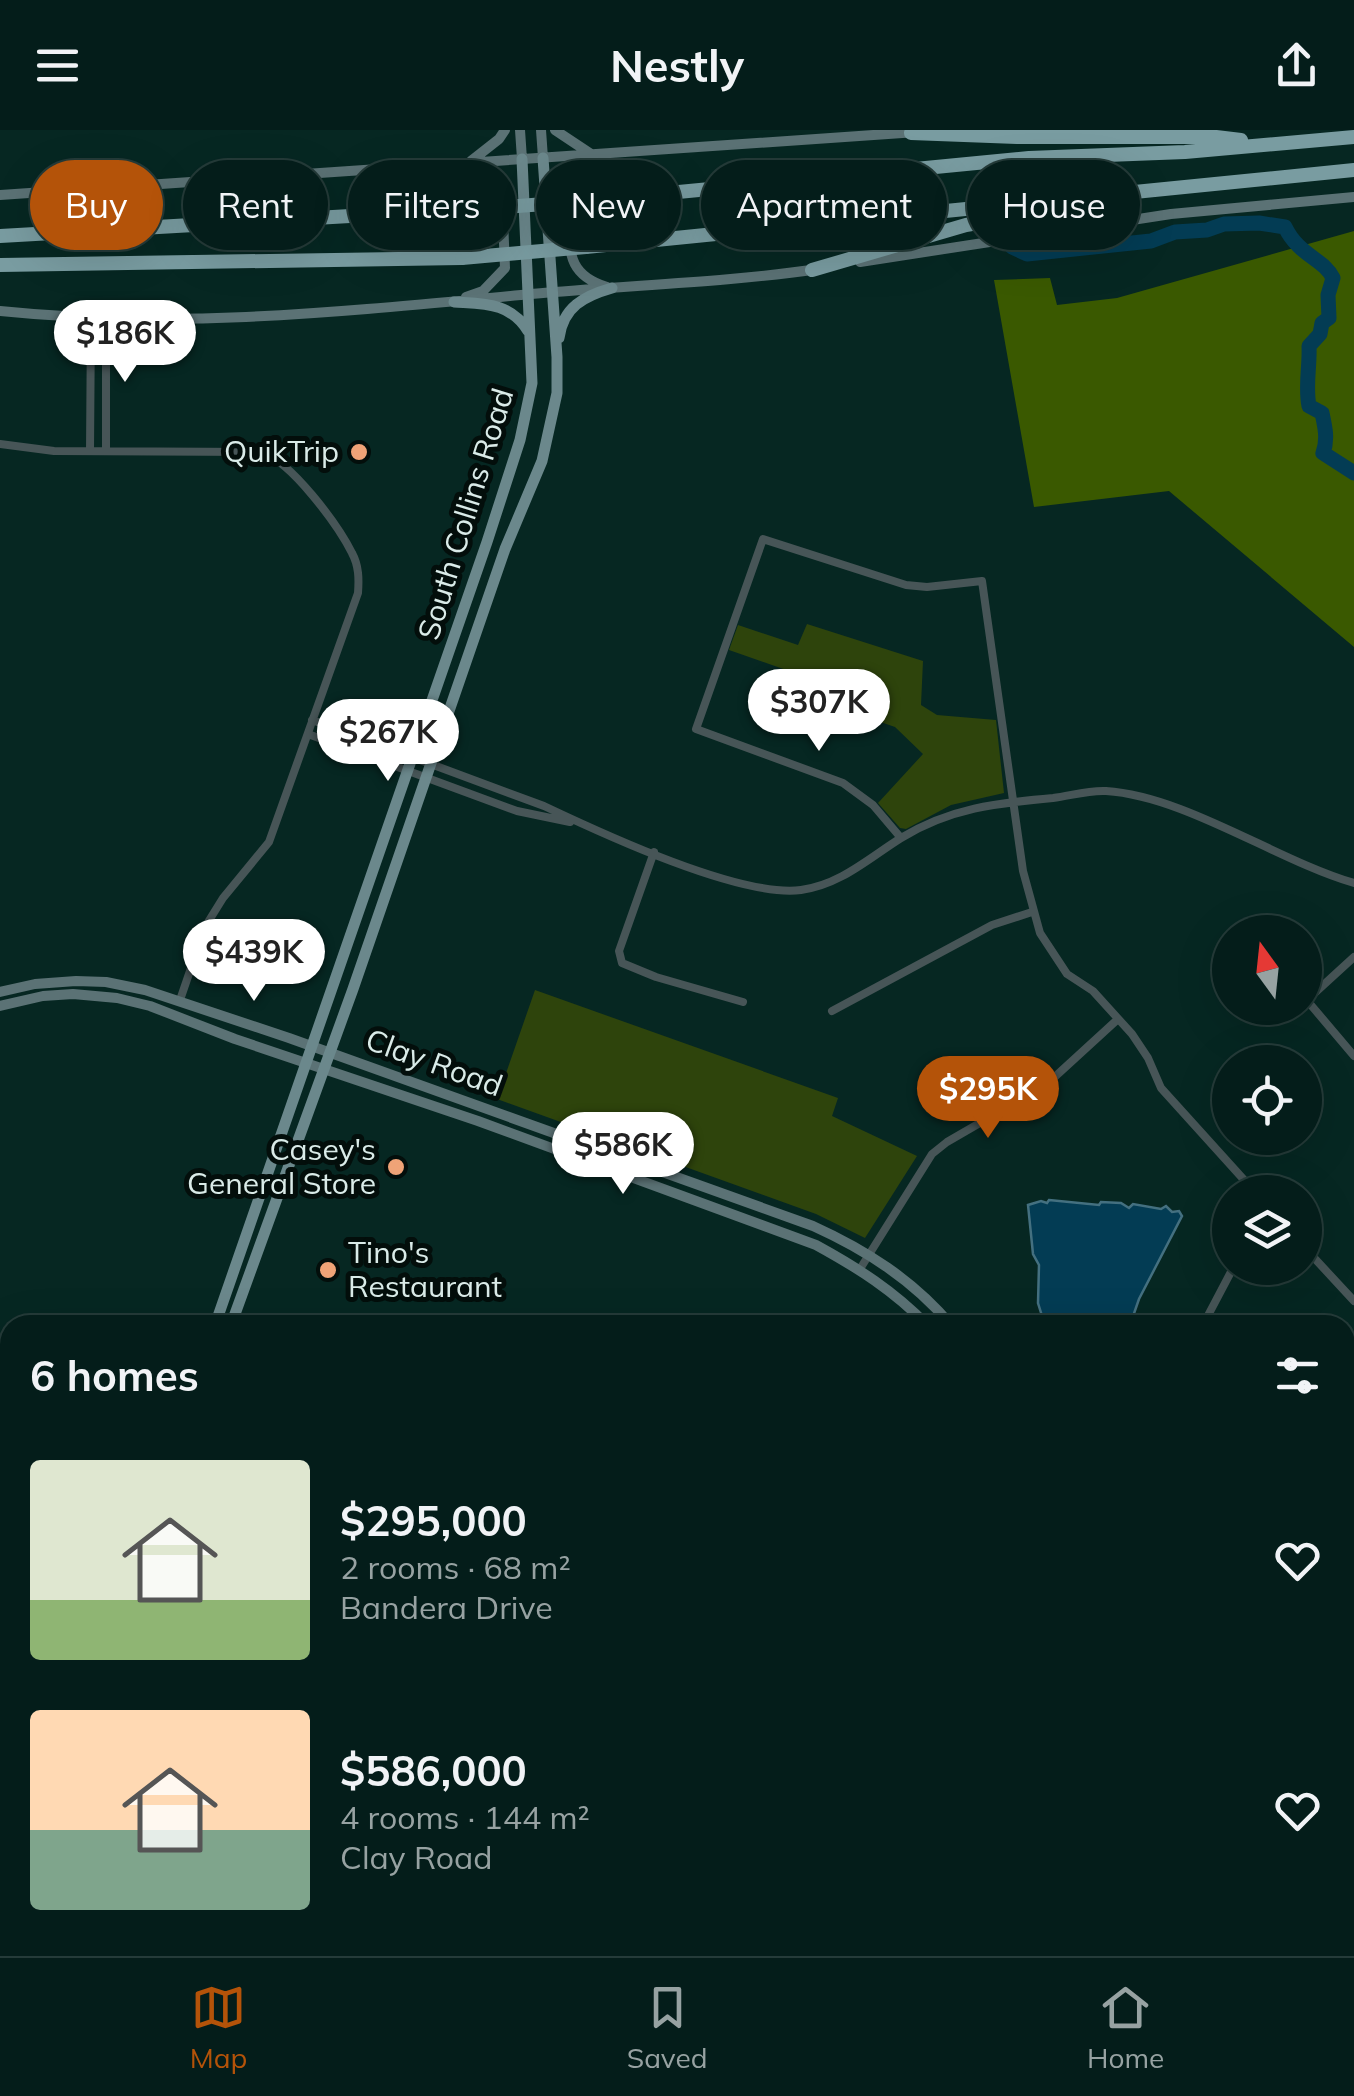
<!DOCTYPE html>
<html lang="en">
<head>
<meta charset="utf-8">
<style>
  :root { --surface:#041d1a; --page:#122a27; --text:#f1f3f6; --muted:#97a2a2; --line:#253b39; --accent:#b45309 }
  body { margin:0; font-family:Mulish,sans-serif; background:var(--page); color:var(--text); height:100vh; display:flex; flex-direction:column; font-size:38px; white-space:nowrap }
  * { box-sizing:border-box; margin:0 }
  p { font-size:32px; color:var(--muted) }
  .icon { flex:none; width:55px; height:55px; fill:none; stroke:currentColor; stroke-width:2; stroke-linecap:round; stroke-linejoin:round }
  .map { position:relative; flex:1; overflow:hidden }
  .details { position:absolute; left:0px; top:1185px; width:1355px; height:642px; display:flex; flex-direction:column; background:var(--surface); border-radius:30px 30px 0 0; box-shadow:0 10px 40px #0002,0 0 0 2px var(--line) }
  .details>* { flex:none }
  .banner { position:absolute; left:30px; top:30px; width:1295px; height:90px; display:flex; gap:20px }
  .needle { width:65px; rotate:345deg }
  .fabs { position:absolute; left:1212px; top:785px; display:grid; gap:20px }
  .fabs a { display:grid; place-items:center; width:110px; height:110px; border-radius:50%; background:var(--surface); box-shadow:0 10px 40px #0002,0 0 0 2px var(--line); font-size:50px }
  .price { position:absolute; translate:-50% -85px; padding:0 22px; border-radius:35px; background:#fff; color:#222; font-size:32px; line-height:65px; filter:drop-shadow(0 2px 5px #0008) }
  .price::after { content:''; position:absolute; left:50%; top:60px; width:30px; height:22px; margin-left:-15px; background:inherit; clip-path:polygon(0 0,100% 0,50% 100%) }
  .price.on { background:var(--accent); color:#fff }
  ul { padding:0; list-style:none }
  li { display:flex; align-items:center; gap:30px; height:250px; padding:0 30px }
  li span { display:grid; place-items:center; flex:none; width:280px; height:200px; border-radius:10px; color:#555 }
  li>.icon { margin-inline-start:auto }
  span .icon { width:120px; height:120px; fill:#fffc; stroke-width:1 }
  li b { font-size:42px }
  h2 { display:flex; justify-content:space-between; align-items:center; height:120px; padding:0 30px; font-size:42px }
  .chip { padding:0 35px; border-radius:45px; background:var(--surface); box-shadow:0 10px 40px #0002,0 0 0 2px var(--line); font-size:35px; line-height:90px }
  .chip.on { background:var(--accent); color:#fff }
  header { display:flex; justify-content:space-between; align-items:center; height:130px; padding:0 30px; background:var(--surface); font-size:45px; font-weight:700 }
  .dock { display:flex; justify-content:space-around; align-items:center; height:140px; border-top:2px solid var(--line); background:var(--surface); font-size:28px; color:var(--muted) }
  .dock a { display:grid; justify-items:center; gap:5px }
  .dock .on { color:var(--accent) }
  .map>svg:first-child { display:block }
  .green { fill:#2e440c }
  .forest { fill:#3a5900 }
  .water { fill:#033c54; stroke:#447080; stroke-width:2.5 }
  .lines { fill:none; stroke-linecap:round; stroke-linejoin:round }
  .river { stroke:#033c54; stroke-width:15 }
  .street { stroke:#475557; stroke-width:8 }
  .secondary { stroke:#5b7275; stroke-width:10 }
  .primary { stroke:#6b888c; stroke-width:11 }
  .highway { stroke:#799ca1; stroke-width:14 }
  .highway-bridge { stroke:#799ca1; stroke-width:14 }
  .poi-dot { fill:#efa377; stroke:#030e0b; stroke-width:4 }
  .labels { text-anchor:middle; stroke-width:10; stroke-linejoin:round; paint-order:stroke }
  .poi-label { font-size:30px; fill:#daebe8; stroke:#030e0b; text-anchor:end }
  .street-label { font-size:30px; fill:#daebe8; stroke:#030e0b }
</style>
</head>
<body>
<header><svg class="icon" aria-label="menu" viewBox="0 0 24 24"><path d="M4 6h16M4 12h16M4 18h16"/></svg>Nestly<svg class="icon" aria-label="share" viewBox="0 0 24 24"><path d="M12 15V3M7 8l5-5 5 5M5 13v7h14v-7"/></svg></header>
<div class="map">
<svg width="1354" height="1826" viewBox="0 0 1354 1826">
  <rect width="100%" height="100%" fill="#062722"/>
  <path class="green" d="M807 494 923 531 921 575 937 585 996 590 1004 663 951 675 906 699 900 698 878 673 923 624 895 597 784 559 789 541 729 520 738 495 798 515Z
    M535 860 838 968 832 986 917 1026 865 1108 816 1084 497 969Z"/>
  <path class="forest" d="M1354 101V517L1169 361 1034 377 994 150 1050 148 1057 175 1117 168Z"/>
  <path class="water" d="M1049 1070 1099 1075 1101 1072 1121 1073 1129 1078 1133 1074 1161 1079 1166 1076 1172 1082 1179 1081 1182 1086 1139 1169 1130 1195H1039L1042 1186 1038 1173 1039 1135 1033 1124 1028 1075 1041 1071 1047 1073Z"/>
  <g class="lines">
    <path class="river" d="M1012 117 1027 124 1151 111 1175 102 1207 100 1224 94 1259 93 1285 97C1299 126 1324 129 1333 148L1328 165 1329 188 1322 193 1320 204 1309 216C1310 236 1305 256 1309 276L1322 283C1325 297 1328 309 1323 323L1354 343"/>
    <path class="street" d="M0 314 54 321 261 322C291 331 338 395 352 423 359 436 359 449 358 463L269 712 223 768 205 797 180 870
      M90 321 91 188
      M106 321V189
      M312 590 544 676C601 703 740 768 801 760 840 755 869 728 901 708 950 678 997 673 1053 668 1070 666 1088 660 1106 661 1185 666 1276 730 1354 753
      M308 604 517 681 570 692
      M901 708 873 675 843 653 696 599 763 409 906 455 927 457 982 451 1023 741 1040 803 1067 844 1093 861 1132 904 1148 928 1161 958 1255 1062
      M654 722 619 821 622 833 656 847 743 872
      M1305 868 1354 926
      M1307 870 1354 827
      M832 881 992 795 1032 782
      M1305 1118 1354 1171
      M860 1139 932 1024 947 1012 1047 954 1118 889
      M1203 1195 1233 1138
      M1345 1213 1354 1211
      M0 1284 10 1288"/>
    <path class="secondary" d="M520 0 522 29
      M541 0 543 28
      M555 0 591 24
      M591 24C580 34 572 41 567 55 563 65 566 77 567 87 570 123 568 145 607 157
      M471 31 499 9 505 0
      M0 65 917 2
      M860 132 1171 84 1354 67
      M466 167 483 161 505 138 502 64 496 49 472 35
      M0 181C182 200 350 181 531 164 626 155 723 153 818 139
      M0 862 35 854 76 851 106 852 145 860 289 908 813 1096C866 1120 913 1150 951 1195
      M0 876 43 866 73 864 117 868 150 876 235 909 478 991 816 1115C858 1138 894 1161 927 1195
      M1345 1619 1354 1617
      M1145 1818 1147 1826
      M1160 1818 1163 1826
      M811 1826 844 1818"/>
    <path class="primary" d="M454 172C484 174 510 172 528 201
      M559 208C563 177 584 166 612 158
      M215 1195 487 412 520 310 532 253 522 29
      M231 1195 353 859 505 419 542 331 557 263V227L543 28
      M0 1691 10 1671
      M0 1732 10 1711"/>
    <path class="highway" d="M911 3 1017 7H1216L1241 10
      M585 71 1029 28 1185 22 1354 7
      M0 106 490 78
      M586 117 1354 40
      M0 135 462 128
      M812 140 966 95 1084 75"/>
    <path class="highway-bridge" d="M490 78 585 71
      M462 128 586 117"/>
  </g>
  <g class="poi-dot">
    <circle cx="359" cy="322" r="10"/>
    <circle cx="396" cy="1037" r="10"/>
    <circle cx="328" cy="1140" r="10"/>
  </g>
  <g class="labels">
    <g class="poi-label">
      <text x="339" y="332">QuikTrip</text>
      <text x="376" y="1030">Casey's<tspan x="376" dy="34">General Store</tspan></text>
      <text x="348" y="1133" text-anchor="start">Tino's<tspan x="348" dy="34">Restaurant</tspan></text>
    </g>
    <g class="street-label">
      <text transform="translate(466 384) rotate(-73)" y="10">South Collins Road</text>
      <text transform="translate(434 933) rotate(20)" y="10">Clay Road</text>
    </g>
  </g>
</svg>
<div class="fabs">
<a><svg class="needle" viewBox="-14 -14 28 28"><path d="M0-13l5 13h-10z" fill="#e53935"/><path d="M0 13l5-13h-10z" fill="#97a2a2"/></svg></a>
<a><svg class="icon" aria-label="locate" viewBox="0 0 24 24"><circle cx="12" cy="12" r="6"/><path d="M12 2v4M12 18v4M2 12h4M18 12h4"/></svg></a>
<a><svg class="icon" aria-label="layers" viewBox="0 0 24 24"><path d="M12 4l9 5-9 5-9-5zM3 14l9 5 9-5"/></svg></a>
</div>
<b class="price" style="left:125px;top:255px">$186K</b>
<b class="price" style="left:819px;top:624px">$307K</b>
<b class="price" style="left:388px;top:654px">$267K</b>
<b class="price" style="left:254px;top:874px">$439K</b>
<b class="price on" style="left:988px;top:1011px">$295K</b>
<b class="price" style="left:623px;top:1067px">$586K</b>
<div class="banner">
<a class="chip on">Buy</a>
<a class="chip">Rent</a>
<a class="chip">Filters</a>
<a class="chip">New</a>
<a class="chip">Apartment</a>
<a class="chip">House</a>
</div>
<section class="details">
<h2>6 homes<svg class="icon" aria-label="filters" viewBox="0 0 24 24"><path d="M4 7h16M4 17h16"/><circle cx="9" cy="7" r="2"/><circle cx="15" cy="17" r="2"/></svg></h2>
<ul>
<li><span style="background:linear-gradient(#dfe7d0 70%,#8fb573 0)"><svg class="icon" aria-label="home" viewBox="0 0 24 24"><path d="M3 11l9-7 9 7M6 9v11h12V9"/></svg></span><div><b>$295,000</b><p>2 rooms · 68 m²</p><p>Bandera Drive</p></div><svg class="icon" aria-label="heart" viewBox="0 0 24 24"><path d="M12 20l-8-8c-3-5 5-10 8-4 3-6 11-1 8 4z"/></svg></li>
<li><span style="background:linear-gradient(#ffd9b3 60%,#7fa58c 0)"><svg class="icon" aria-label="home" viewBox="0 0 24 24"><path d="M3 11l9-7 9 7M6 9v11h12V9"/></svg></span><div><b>$586,000</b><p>4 rooms · 144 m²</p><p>Clay Road</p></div><svg class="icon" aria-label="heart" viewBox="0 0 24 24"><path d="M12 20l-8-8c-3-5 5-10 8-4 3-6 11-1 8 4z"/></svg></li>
</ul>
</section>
</div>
<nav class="dock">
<a class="on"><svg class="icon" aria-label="map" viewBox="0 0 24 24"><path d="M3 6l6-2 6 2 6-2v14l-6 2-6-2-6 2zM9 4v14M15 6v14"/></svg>Map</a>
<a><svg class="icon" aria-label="saved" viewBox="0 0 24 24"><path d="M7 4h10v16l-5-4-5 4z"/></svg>Saved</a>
<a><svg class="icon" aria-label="home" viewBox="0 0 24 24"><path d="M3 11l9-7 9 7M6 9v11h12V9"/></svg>Home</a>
</nav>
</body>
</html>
